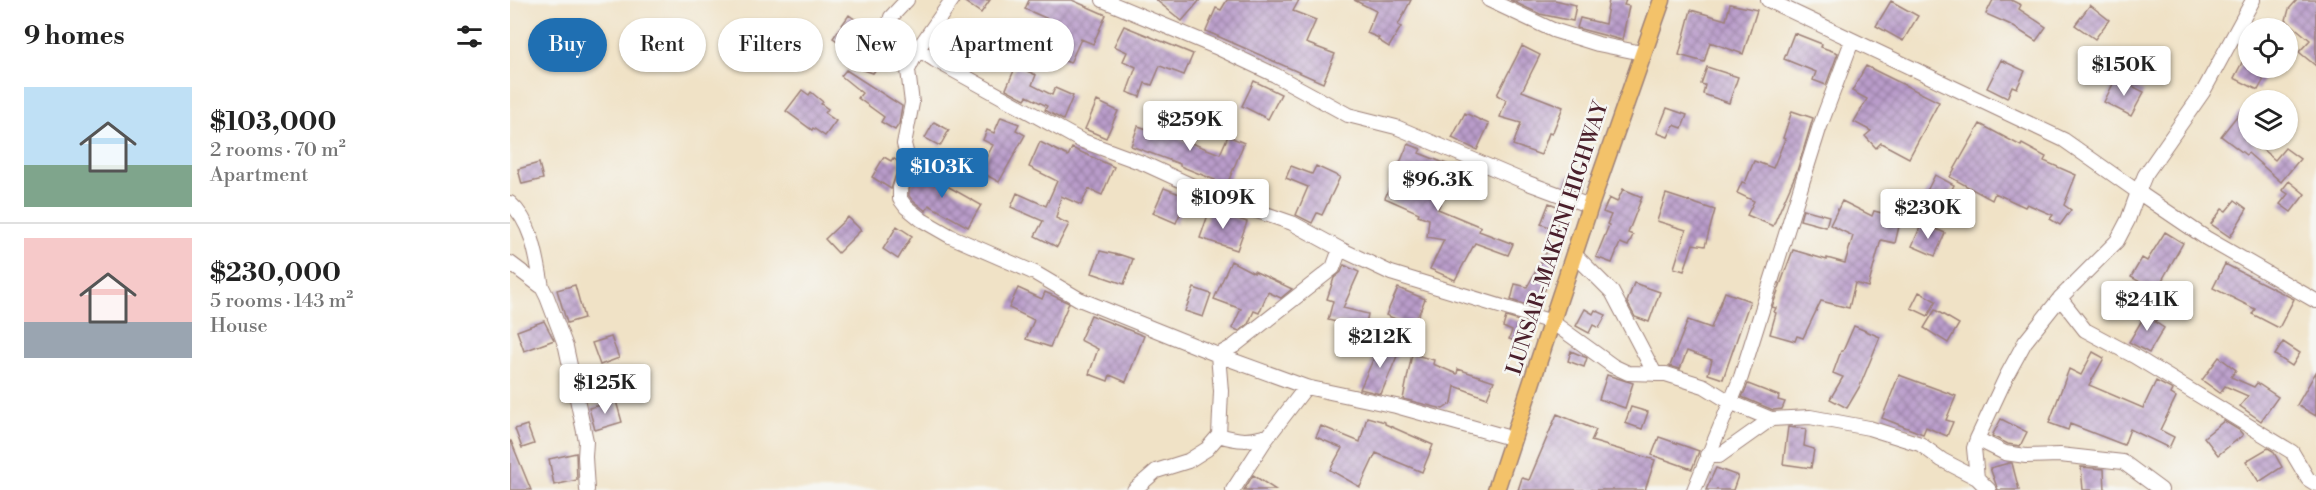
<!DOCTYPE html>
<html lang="en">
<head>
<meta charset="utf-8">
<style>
  :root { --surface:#fff; --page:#f6f6f6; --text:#222; --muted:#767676; --line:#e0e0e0; --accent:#1f6fb2 }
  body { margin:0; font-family:"Libre Bodoni",serif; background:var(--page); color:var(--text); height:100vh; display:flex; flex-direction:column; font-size:22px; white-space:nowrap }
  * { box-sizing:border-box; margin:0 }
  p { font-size:20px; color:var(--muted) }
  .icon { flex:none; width:33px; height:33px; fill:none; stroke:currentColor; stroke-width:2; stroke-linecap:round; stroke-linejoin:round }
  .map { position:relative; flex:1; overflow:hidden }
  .details { display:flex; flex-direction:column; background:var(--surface); width:510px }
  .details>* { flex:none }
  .guide { position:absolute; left:18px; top:18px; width:570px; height:54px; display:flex; gap:12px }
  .buttons { position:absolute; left:1728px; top:18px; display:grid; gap:12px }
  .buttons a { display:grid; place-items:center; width:60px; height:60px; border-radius:50%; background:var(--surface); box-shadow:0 2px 4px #0004; font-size:30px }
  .price { position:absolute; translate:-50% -51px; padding:0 14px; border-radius:6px; background:#fff; color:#222; font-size:20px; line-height:39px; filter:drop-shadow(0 2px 3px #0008) }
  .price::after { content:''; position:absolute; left:50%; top:36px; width:18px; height:14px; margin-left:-9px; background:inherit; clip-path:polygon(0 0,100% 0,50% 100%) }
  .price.selected { background:var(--accent); color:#fff }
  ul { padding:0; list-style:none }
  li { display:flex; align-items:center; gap:18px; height:150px; padding:0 24px }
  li+li { border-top:2px solid var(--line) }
  li span { display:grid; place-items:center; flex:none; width:168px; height:120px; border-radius:0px; color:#555 }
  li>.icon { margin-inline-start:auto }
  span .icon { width:72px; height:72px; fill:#fffc; stroke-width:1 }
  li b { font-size:26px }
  h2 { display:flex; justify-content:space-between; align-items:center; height:72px; padding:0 24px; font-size:26px }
  .tag { padding:0 21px; border-radius:27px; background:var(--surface); box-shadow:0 2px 4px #0004; font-size:21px; line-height:54px }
  .tag.selected { background:var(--accent); color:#fff }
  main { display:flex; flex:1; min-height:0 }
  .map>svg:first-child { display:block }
  .building { fill:url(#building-cross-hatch) }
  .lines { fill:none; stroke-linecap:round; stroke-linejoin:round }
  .minor-casing { stroke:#9d8078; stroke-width:16 }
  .major-casing { stroke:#9d8078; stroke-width:19 }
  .minor { stroke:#fff; stroke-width:14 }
  .major { stroke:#f3c26a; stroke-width:16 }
  .labels { text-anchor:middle; stroke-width:5; stroke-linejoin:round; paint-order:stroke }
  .street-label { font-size:21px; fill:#4a1f2b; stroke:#f6f6f2 }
</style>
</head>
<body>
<main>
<section class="details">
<h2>9 homes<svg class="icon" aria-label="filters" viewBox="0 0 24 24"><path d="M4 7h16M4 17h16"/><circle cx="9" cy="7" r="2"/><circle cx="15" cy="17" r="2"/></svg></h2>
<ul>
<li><span style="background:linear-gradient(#bfe0f5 65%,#7fa58c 0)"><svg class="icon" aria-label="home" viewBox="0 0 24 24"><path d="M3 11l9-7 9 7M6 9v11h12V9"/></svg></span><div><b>$103,000</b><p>2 rooms · 70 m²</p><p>Apartment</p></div></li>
<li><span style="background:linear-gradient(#f6c9c9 70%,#9aa5b1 0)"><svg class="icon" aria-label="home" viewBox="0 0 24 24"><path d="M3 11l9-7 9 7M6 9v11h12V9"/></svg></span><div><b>$230,000</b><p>5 rooms · 143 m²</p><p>House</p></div></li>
</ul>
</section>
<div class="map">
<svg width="1806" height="490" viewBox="0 0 1806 490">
  <defs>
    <pattern id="building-cross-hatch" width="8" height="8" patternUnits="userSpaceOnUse" patternTransform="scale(1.5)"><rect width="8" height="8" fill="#b99cca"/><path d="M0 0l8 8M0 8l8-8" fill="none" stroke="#987fa4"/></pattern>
  </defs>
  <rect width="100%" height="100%" fill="#f6f6f2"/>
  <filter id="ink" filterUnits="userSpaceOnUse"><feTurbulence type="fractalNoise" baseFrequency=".0167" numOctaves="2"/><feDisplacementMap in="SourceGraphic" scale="12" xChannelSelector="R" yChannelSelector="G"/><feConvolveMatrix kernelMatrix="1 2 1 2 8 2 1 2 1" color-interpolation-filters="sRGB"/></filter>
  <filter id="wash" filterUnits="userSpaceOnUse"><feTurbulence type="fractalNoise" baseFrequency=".008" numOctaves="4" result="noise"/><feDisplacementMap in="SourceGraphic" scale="24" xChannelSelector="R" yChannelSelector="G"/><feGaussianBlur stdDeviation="1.35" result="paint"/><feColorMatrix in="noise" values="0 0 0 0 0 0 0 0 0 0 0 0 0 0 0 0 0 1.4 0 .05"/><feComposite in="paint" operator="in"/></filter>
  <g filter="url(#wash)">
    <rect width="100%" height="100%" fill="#f0e2c6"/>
    <g id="blocks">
      <path class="building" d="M452 0H480L471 13Z
        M519 0H562L596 15 583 44 571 39 560 63 532 51 545 22 515 9Z
        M646 0H690L672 21Z
        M717 0H789L783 11 806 20 796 43 825 54 813 83 696 31 706 8 711 10Z
        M844 0H901L888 25 891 27 879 47 868 40 869 38 857 33 866 11Z
        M1000 0H1045L1066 5 1063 21 1030 14Z
        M1099 0H1116L1114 5 1119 6 1112 40 1067 28 1070 18 1095 24Z
        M1483 0H1501L1511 5 1509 9 1536 27 1526 41 1499 24 1476 14Z
        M1787 0H1806V66L1789 52 1800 40 1776 20 1779 9Z
        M1381 1 1408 16 1393 41 1366 26Z
        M1220 4 1247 10 1233 54 1200 42 1194 62 1169 55 1181 10 1216 20Z
        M1580 5 1599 20 1585 39 1565 25Z
        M339 15 357 28 355 31 380 51 363 73 345 67 351 57 323 38Z
        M614 26 683 54 674 75 650 66 642 85 635 83 630 97 617 92 626 67 613 61 617 52 604 46Z
        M443 32 462 44 450 64 431 53Z
        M1284 33 1312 44 1311 47 1328 53 1316 85 1303 80 1306 72 1274 59Z
        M1012 46 1030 55 1012 91 1053 107 1042 134 1039 133 1031 155 1003 145 1011 123 990 117 996 100 987 95Z
        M1738 51V68H1760L1748 90 1724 78Z
        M1491 60 1515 71 1507 88 1502 86 1497 98 1477 88Z
        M506 66 526 75 522 85 542 95 545 88 563 96 553 120 535 110 537 106 517 96 515 99 496 89Z
        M1356 66 1429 102 1399 158 1371 143 1366 148 1355 136 1361 131 1344 122 1357 99 1342 91Z
        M1197 67 1228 77 1219 103 1193 94 1195 85 1191 84Z
        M336 70 392 106 389 124 385 130 371 122 374 117 348 98 352 93 331 76Z
        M1606 78 1634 92 1621 116 1594 102Z
        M744 81 771 94 758 119 732 106Z
        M292 90 299 95 301 92 313 102 311 104 318 109 315 113 326 121 315 136 303 128 302 130 276 111Z
        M587 101 608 111 596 138 575 129Z
        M1157 108 1177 115 1172 128 1164 125 1158 137 1147 133Z
        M1282 111 1303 118 1287 171 1263 226 1237 215 1244 201 1227 193 1232 182 1235 183 1244 161 1263 168 1275 139 1273 138Z
        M1730 112 1738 118V140H1741L1765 160 1775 148 1790 159 1771 182 1738 153 1736 155 1711 136Z
        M669 113 678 117 668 138 710 154 718 136 734 143 716 187 704 182 705 180 670 166V164L621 146 628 126 658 136Z
        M955 113 979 124 967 150 942 138Z
        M491 117 509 124 506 130 515 135 489 182 469 171 483 145 473 140 477 130 484 133Z
        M424 122 439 130 430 146 415 138Z
        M1470 124 1511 146 1512 144 1536 157 1534 161 1566 175 1554 205 1561 210 1550 225 1540 219 1543 215 1517 204 1515 207 1485 193 1482 200 1440 177Z
        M530 142 558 156 562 148 604 167 592 195 579 189 571 205 551 196 546 218 559 224 547 247 525 236 533 221 501 207 507 193 536 206 547 181 519 167Z
        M898 144 911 149 909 153 939 165 926 197 932 199 928 209 971 227 969 231 1003 244 998 255 965 243 945 280 920 269 934 240 917 237 919 219 908 215 909 213 875 198Z
        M374 157 381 161 383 158 390 163 381 189 362 177Z
        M29 163 33 179 12 184 8 169Z
        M781 166 802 174 806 166 830 177 812 215 807 213 802 223 786 215 798 187 776 178Z
        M407 169 471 205 458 227 419 205 416 211 403 201 399 196V190Z
        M1057 175 1073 181 1070 192 1053 186Z
        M1425 175 1444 185 1438 197 1430 193 1423 207 1412 201Z
        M1779 181 1795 194 1781 212 1770 204 1778 194 1772 190Z
        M654 188 677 197 666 223 643 213Z
        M1113 189 1132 197 1118 233 1123 235 1118 246 1110 243 1102 263 1086 257 1099 225 1097 224 1101 215 1093 212 1099 198 1107 202Z
        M1156 194 1205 210 1195 246 1183 244 1174 271 1164 268 1176 230 1147 221Z
        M1725 200 1737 209 1720 237 1701 224 1712 209 1716 211Z
        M1332 201 1362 216 1364 211 1391 218 1385 243 1371 240 1358 287 1345 283 1339 308 1311 301 1293 338 1287 336 1285 341 1260 334 1266 313 1264 312 1266 308 1262 307 1283 250 1317 260V258L1335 263 1343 236 1320 225Z
        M1039 203 1052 208 1045 229 1031 224Z
        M700 209 737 222 727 250 690 238Z
        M1293 209 1319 216 1316 227 1290 220Z
        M338 217 351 230 328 253 315 239Z
        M1412 223 1435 233 1425 256 1402 246Z
        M387 226 402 236 388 259 373 249Z
        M1655 232 1673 243 1646 291 1621 277 1632 258 1637 261Z
        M1039 248 1049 253 1033 283 1037 285 1028 306 1026 305 1025 308 1001 300 1005 284 1017 287Z
        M590 251 608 255V254L623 259 614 284 582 273Z
        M721 261 744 273V271L782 289 771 298 758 292 749 313 744 311 738 324 729 331 722 328 731 309 704 299Z
        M1715 264 1784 299 1769 328 1742 314 1745 309 1703 288Z
        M834 265 849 272 833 308 858 314 855 329 818 320 823 301 817 299 824 278 831 272Z
        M1124 283 1150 292 1139 322 1125 317 1117 302Z
        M65 285 74 318 57 323 47 290Z
        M508 288 532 299 535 292 559 303 540 347 516 339 524 320 499 308Z
        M684 288 701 294 693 317 675 311Z
        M888 288 915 299 906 321 902 320 899 325 876 315Z
        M1215 292 1240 301 1213 379 1198 374 1202 360 1177 351 1170 369 1160 366 1178 320 1201 328Z
        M1409 292 1426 301 1418 316 1401 308Z
        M1075 309 1083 314 1085 310 1096 315 1089 328 1083 325 1079 333 1066 326Z
        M1425 310 1449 324 1438 343 1414 328Z
        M1638 310 1650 314 1645 322 1654 328 1639 353 1619 342Z
        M581 315 634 336 616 382 600 375 598 381 579 374 588 349 570 340Z
        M996 317 1019 324 1012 343 999 339 1002 331 993 327Z
        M34 321 44 340 14 351 7 331Z
        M1344 326 1370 337 1350 386 1337 408 1320 399 1333 377 1323 373 1331 351H1333Z
        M101 337 109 358 90 365 82 343Z
        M871 342 890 349 871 394 850 389Z
        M1773 342 1790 353 1782 366 1765 355Z
        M1061 351 1077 358 1074 367 1058 361Z
        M1583 352 1594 358 1579 385 1633 408 1646 381 1663 390 1661 394 1666 397 1650 430 1664 437 1659 448 1620 429 1614 445 1560 424 1558 430 1539 423 1559 369 1571 375Z
        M902 354 924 360 923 364 947 374 948 369 984 381 977 398 945 386 942 403 933 409 893 399Z
        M1709 357 1726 370 1721 377 1744 387 1747 383 1768 397 1751 421 1730 406 1738 396 1715 386 1710 393 1692 380Z
        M1806 372V416L1787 405Z
        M1097 375 1123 383 1115 408 1089 399Z
        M1389 375 1446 396 1436 420 1443 422 1437 436 1416 427 1413 434 1372 418Z
        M1238 384 1269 396 1268 400 1275 402 1272 409 1263 410 1232 397Z
        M106 401 112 422 85 430 79 408Z
        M1121 407 1138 412 1132 429 1115 423Z
        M1047 414 1086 430 1081 441 1145 460 1135 490H1008L1012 478 1019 480Z
        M857 417 875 422V424L923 445 912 472 866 453 850 487 820 470 832 448 806 437 811 426 850 442Z
        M1491 419 1517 432 1510 446 1498 444 1482 436Z
        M1714 421 1729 430 1733 435 1708 455 1694 437Z
        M17 425 24 444 12 448 5 429Z
        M1278 427 1296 429 1294 446 1304 449 1301 468 1273 464Z
        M1149 437 1189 451 1182 469 1142 455Z
        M0 441H1L21 490H0Z
        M1758 448 1763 451 1772 467 1749 482 1736 461Z
        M66 453 67 480 44 485 39 459Z
        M1499 463H1502L1509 490H1488L1480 468Z
        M1571 467 1594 469 1595 490H1573Z
        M1206 468 1228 476 1223 490H1196Z
        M743 475 766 490H734Z"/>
    </g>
  </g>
  <g filter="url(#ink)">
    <use href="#blocks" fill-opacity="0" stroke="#9d8078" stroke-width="1.5"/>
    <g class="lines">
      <defs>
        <path id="minor" d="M397 0 381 17 379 26 381 31 425 60 570 140 635 164 709 198 782 223 830 249 881 273 1042 322 1103 366 1118 373 1156 374 1194 386 1220 402 1261 419 1300 417 1359 428 1410 444 1432 460 1467 478 1479 490
          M442 0 408 49 398 70 402 103 394 144 399 163 390 188V199L396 207 412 220 440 236 525 273 569 299 708 355 796 387 886 406 1004 439
          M593 0 706 47 765 75 838 115 886 127 1018 183 1080 206
          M979 0 1043 30 1088 44 1132 53
          M1258 0 1554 140 1628 192 1618 220 1607 241 1550 298 1515 342 1497 375 1467 439 1464 448 1467 478
          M1743 0 1693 92 1635 175 1628 192 1696 238 1806 301
          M0 203C23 223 27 259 32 287
          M1064 254 1102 292 1145 374
          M0 263 32 287 37 297 56 347 76 441 75 457 77 490
          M1550 298 1575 330 1624 356 1782 452 1798 479 1806 484
          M709 435C728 441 740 442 759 435
          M1467 439 1495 453 1516 456 1550 455 1613 462 1651 490
          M1197 455 1209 456 1261 419
          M624 490 646 471 678 461 697 449 709 435 711 391 708 355 724 346 823 268 830 249
          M723 490 754 442 796 387
          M1184 490 1231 377 1309 129 1342 41"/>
        <path id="major" d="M986 490 1080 206 1152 0"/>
      </defs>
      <use href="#minor" class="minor-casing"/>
      <use href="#major" class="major-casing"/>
      <use href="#minor" class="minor"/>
      <use href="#major" class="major"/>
    </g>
  </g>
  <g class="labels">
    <g class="street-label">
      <text transform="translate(1047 238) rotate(-72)" y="7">LUNSAR-MAKENI HIGHWAY</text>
    </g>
  </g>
</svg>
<div class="buttons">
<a><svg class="icon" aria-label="locate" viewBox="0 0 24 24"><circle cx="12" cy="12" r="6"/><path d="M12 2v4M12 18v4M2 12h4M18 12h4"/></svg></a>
<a><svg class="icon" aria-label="layers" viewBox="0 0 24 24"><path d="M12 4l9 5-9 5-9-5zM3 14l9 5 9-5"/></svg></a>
</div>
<b class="price" style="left:1614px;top:97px">$150K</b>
<b class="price" style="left:680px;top:152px">$259K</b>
<b class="price selected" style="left:432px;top:199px">$103K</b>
<b class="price" style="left:928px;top:212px">$96.3K</b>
<b class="price" style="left:713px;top:230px">$109K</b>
<b class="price" style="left:1418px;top:240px">$230K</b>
<b class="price" style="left:1637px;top:332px">$241K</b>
<b class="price" style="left:870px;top:369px">$212K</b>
<b class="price" style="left:95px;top:415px">$125K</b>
<div class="guide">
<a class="tag selected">Buy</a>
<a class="tag">Rent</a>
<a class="tag">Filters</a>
<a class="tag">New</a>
<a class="tag">Apartment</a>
</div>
</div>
</main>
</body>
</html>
